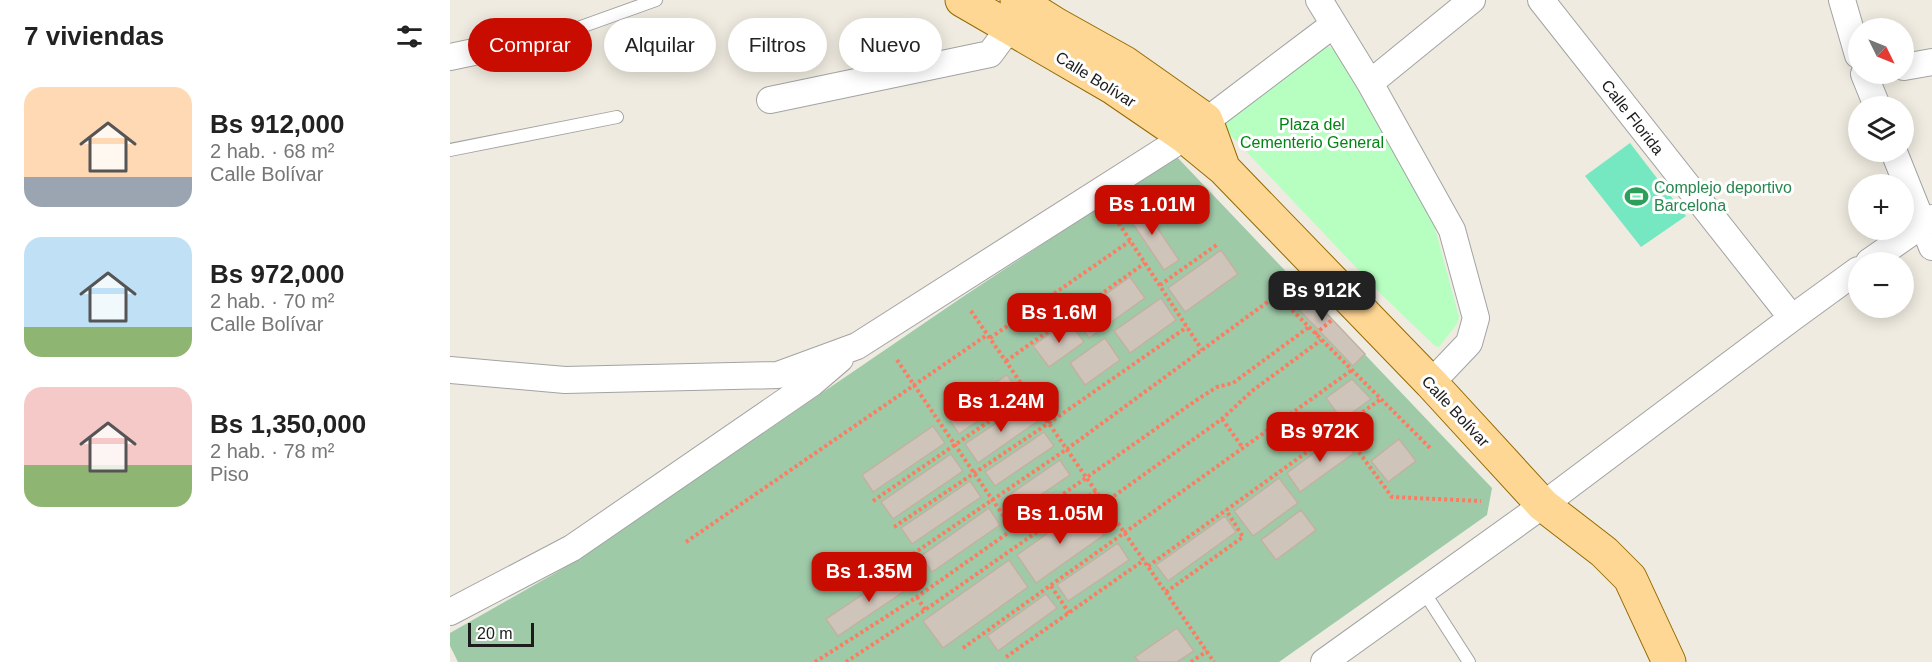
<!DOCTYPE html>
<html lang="es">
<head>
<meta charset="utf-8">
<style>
  :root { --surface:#fff; --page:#f2f2f2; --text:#222; --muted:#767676; --accent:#c80c00 }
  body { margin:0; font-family:Arial,sans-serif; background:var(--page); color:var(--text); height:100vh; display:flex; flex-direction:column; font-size:22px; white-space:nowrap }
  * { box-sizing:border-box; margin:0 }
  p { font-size:20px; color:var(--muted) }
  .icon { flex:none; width:33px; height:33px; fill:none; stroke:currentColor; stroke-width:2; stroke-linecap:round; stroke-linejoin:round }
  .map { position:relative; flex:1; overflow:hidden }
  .panel { display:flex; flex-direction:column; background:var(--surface); width:450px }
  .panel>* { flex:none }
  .guide { position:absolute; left:18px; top:18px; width:570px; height:54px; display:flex; gap:12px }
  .needle { width:39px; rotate:133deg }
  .buttons { position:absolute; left:1398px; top:18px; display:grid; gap:12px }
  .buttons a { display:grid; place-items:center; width:66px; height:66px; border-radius:50%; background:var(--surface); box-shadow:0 3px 15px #0003; font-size:30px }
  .scale { position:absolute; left:18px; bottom:15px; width:66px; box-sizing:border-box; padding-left:6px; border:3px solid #1c1c1c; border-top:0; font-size:16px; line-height:21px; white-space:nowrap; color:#1c1c1c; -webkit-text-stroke:4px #fff; paint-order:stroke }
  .price { position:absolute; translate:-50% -51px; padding:0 14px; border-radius:12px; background:var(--accent); color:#fff; font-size:20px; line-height:39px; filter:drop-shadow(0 2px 3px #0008) }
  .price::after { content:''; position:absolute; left:50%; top:36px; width:18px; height:14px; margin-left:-9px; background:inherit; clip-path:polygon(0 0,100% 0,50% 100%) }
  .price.active { background:#222; color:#fff }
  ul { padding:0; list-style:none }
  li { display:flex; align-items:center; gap:18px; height:150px; padding:0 24px }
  li span { display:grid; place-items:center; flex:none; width:168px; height:120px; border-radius:18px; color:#555 }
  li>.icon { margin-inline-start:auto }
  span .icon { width:72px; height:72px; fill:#fffc; stroke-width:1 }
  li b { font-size:26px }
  h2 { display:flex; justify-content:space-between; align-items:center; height:72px; padding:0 24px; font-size:26px }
  .chip { padding:0 21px; border-radius:27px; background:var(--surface); box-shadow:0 3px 15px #0003; font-size:21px; line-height:54px }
  .chip.active { background:var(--accent); color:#fff }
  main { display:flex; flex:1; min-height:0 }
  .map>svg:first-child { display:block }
  .cemetery { fill:#9fcaa8 }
  .park { fill:#b7ffc1 }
  .pitch { fill:#75e7c1 }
  .building { fill:#cfc4b9; stroke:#c2b1a1; stroke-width:1.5 }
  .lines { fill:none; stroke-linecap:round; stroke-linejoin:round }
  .lane-casing { stroke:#a3a3a3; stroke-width:14 }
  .street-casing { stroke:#a3a3a3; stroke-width:28 }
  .primary-casing { stroke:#946b00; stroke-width:35 }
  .path { stroke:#ff7a61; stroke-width:4; stroke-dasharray:3 3; stroke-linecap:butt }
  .lane { stroke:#fff; stroke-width:12 }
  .street { stroke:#fff; stroke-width:26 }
  .primary { stroke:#ffd795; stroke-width:33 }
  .labels { text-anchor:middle; stroke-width:6; stroke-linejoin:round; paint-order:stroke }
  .street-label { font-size:16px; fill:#1c1c1c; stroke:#fff }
  .park-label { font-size:16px; fill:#008413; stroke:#fff }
  .leisure-label { font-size:16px; fill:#27864d; stroke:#fff; text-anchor:start }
</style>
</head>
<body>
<main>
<section class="panel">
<h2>7 viviendas<svg class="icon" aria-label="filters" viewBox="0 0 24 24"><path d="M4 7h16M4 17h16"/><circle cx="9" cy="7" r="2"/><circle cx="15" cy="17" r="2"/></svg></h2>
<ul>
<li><span style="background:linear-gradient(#ffd9b3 75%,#9aa5b1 0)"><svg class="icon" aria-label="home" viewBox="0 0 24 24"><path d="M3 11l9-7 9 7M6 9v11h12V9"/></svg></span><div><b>Bs 912,000</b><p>2 hab. · 68 m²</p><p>Calle Bolívar</p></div></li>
<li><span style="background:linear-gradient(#bfe0f5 75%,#8fb573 0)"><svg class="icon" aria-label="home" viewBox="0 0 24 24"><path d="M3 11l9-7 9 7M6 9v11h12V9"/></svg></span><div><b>Bs 972,000</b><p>2 hab. · 70 m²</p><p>Calle Bolívar</p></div></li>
<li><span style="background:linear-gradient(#f6c9c9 65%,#8fb573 0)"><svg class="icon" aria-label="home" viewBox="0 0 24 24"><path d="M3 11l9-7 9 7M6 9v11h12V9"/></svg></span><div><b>Bs 1,350,000</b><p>2 hab. · 78 m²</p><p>Piso</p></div></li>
</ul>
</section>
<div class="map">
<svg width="1482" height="662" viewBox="0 0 1482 662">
  <rect width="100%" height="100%" fill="#efebe0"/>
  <path class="cemetery" d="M726 156 1042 488 1037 515 829 662H8L0 646V633L121 564 514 296Z"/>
  <path class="park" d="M874 47H879L885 50 983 221 1009 317 1007 324 989 347 985 346 934 297 773 127 774 123Z"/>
  <path class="pitch" d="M1180 143 1236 216 1191 247 1135 176Z"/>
  <path class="building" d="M690 202 729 260 714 270 675 212Z
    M771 250 788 274 735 312 718 288Z
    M680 277 695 298 639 338 624 317Z
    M843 278 915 354 903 366 830 290Z
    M711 298 726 320 680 353 664 331Z
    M618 320 634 342 599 367 583 346Z
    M655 338 670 360 635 385 620 363Z
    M557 375 569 392 509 434 497 416Z
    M902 379 921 399 892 420 876 398Z
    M576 403 588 421 528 463 515 444Z
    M483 426 495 443 423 492 412 475Z
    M594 432 604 446 545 486 535 472Z
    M890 434 904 453 850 492 837 473Z
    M949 439 966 461 938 482 921 461Z
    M501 454 513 471 443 519 431 502Z
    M610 460 620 475 564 513 553 499Z
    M829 478 848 503 803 536 784 511Z
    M520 481 531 497 462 544 451 528Z
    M635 507 654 535 586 583 567 555Z
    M539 508 550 525 482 572 471 556Z
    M851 510 866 530 826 560 811 540Z
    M775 516 786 532 718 581 706 565Z
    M668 543 679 560 618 601 607 585Z
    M559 560 578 587 493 648 473 621Z
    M451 569 462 586 388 636 376 619Z
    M596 594 607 608 548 651 537 636Z
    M727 628 744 651 727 662H689L685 657Z"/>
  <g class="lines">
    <defs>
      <path id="lane" d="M114 33 206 0
        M0 150 167 117
        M974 592 1019 662"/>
      <path id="street" d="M869 0 920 83 1002 230 1026 318 1019 343 981 383
        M1091 0 1342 318
        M1392 0 1408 55
        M0 57 114 33
        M1454 67 1482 62
        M1414 74 1427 106
        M920 83 1022 0
        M320 100 540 54 560 27
        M1444 152 1482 247
        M1419 262 1482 218
        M0 370 115 380 328 375 407 346 735 137 883 25
        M0 612 122 548 362 383 390 359
        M874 662 1093 505 1342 318 1408 270"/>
      <path id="primary" d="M512 0 662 87 735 137 774 169 981 383 1093 505 1154 552 1180 578 1219 662
        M567 0 607 25 675 63 756 120 773 167"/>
    </defs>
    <use href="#lane" class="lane-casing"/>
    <use href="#street" class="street-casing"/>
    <use href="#primary" class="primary-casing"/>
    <path class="path" d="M662 213 752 350
      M710 285 768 244
      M521 311 764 662
      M865 334 882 320
      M540 338 680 241
      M447 360 563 530
      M556 361 695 263
      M772 419 793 448
      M891 428 942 497 1031 501
      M423 501 579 394
      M654 503 772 419 802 391 871 340
      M444 527 599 423 737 327
      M236 542 537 335
      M463 554 617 449 827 295 982 450
      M698 566 931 399
      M601 586 619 613
      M716 592 793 537 776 510
      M467 597 475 610
      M513 648 902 370
      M556 657 694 560
      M365 662 467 597 748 399 767 387 783 383 859 327
      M396 662 475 610 646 491
      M741 662 757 651"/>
    <use href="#lane" class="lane"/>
    <use href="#street" class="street"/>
    <use href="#primary" class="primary"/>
  </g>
  <defs>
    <symbol id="stadium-bare" viewBox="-9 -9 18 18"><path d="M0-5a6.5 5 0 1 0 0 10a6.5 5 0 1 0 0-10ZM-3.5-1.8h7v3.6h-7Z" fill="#2e9e5b" stroke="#fff" stroke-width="2.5" paint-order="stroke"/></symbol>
  </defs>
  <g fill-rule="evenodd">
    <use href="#stadium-bare" x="1170" y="180" width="33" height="33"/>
  </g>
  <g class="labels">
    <g class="street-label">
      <text transform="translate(646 79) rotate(32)" y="6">Calle Bolívar</text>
      <text transform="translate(1183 117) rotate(52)" y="6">Calle Florida</text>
      <text transform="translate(1006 411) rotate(47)" y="6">Calle Bolívar</text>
    </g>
    <g class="park-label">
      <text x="862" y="130">Plaza del<tspan x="862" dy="18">Cementerio General</tspan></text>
    </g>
    <g class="leisure-label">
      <text x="1204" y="193">Complejo deportivo<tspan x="1204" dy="18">Barcelona</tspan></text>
    </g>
  </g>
</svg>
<div class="buttons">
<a><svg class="needle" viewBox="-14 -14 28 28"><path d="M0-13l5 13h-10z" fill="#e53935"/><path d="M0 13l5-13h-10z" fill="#767676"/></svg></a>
<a><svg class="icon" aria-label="layers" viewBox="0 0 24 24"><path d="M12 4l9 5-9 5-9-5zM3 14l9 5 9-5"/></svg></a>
<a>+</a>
<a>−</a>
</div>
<div class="scale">20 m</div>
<b class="price" style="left:702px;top:236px">Bs 1.01M</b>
<b class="price active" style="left:872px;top:322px">Bs 912K</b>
<b class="price" style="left:609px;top:344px">Bs 1.6M</b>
<b class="price" style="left:551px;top:433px">Bs 1.24M</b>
<b class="price" style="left:870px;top:463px">Bs 972K</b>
<b class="price" style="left:610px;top:545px">Bs 1.05M</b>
<b class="price" style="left:419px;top:603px">Bs 1.35M</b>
<div class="guide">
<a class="chip active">Comprar</a>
<a class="chip">Alquilar</a>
<a class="chip">Filtros</a>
<a class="chip">Nuevo</a>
</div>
</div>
</main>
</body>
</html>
